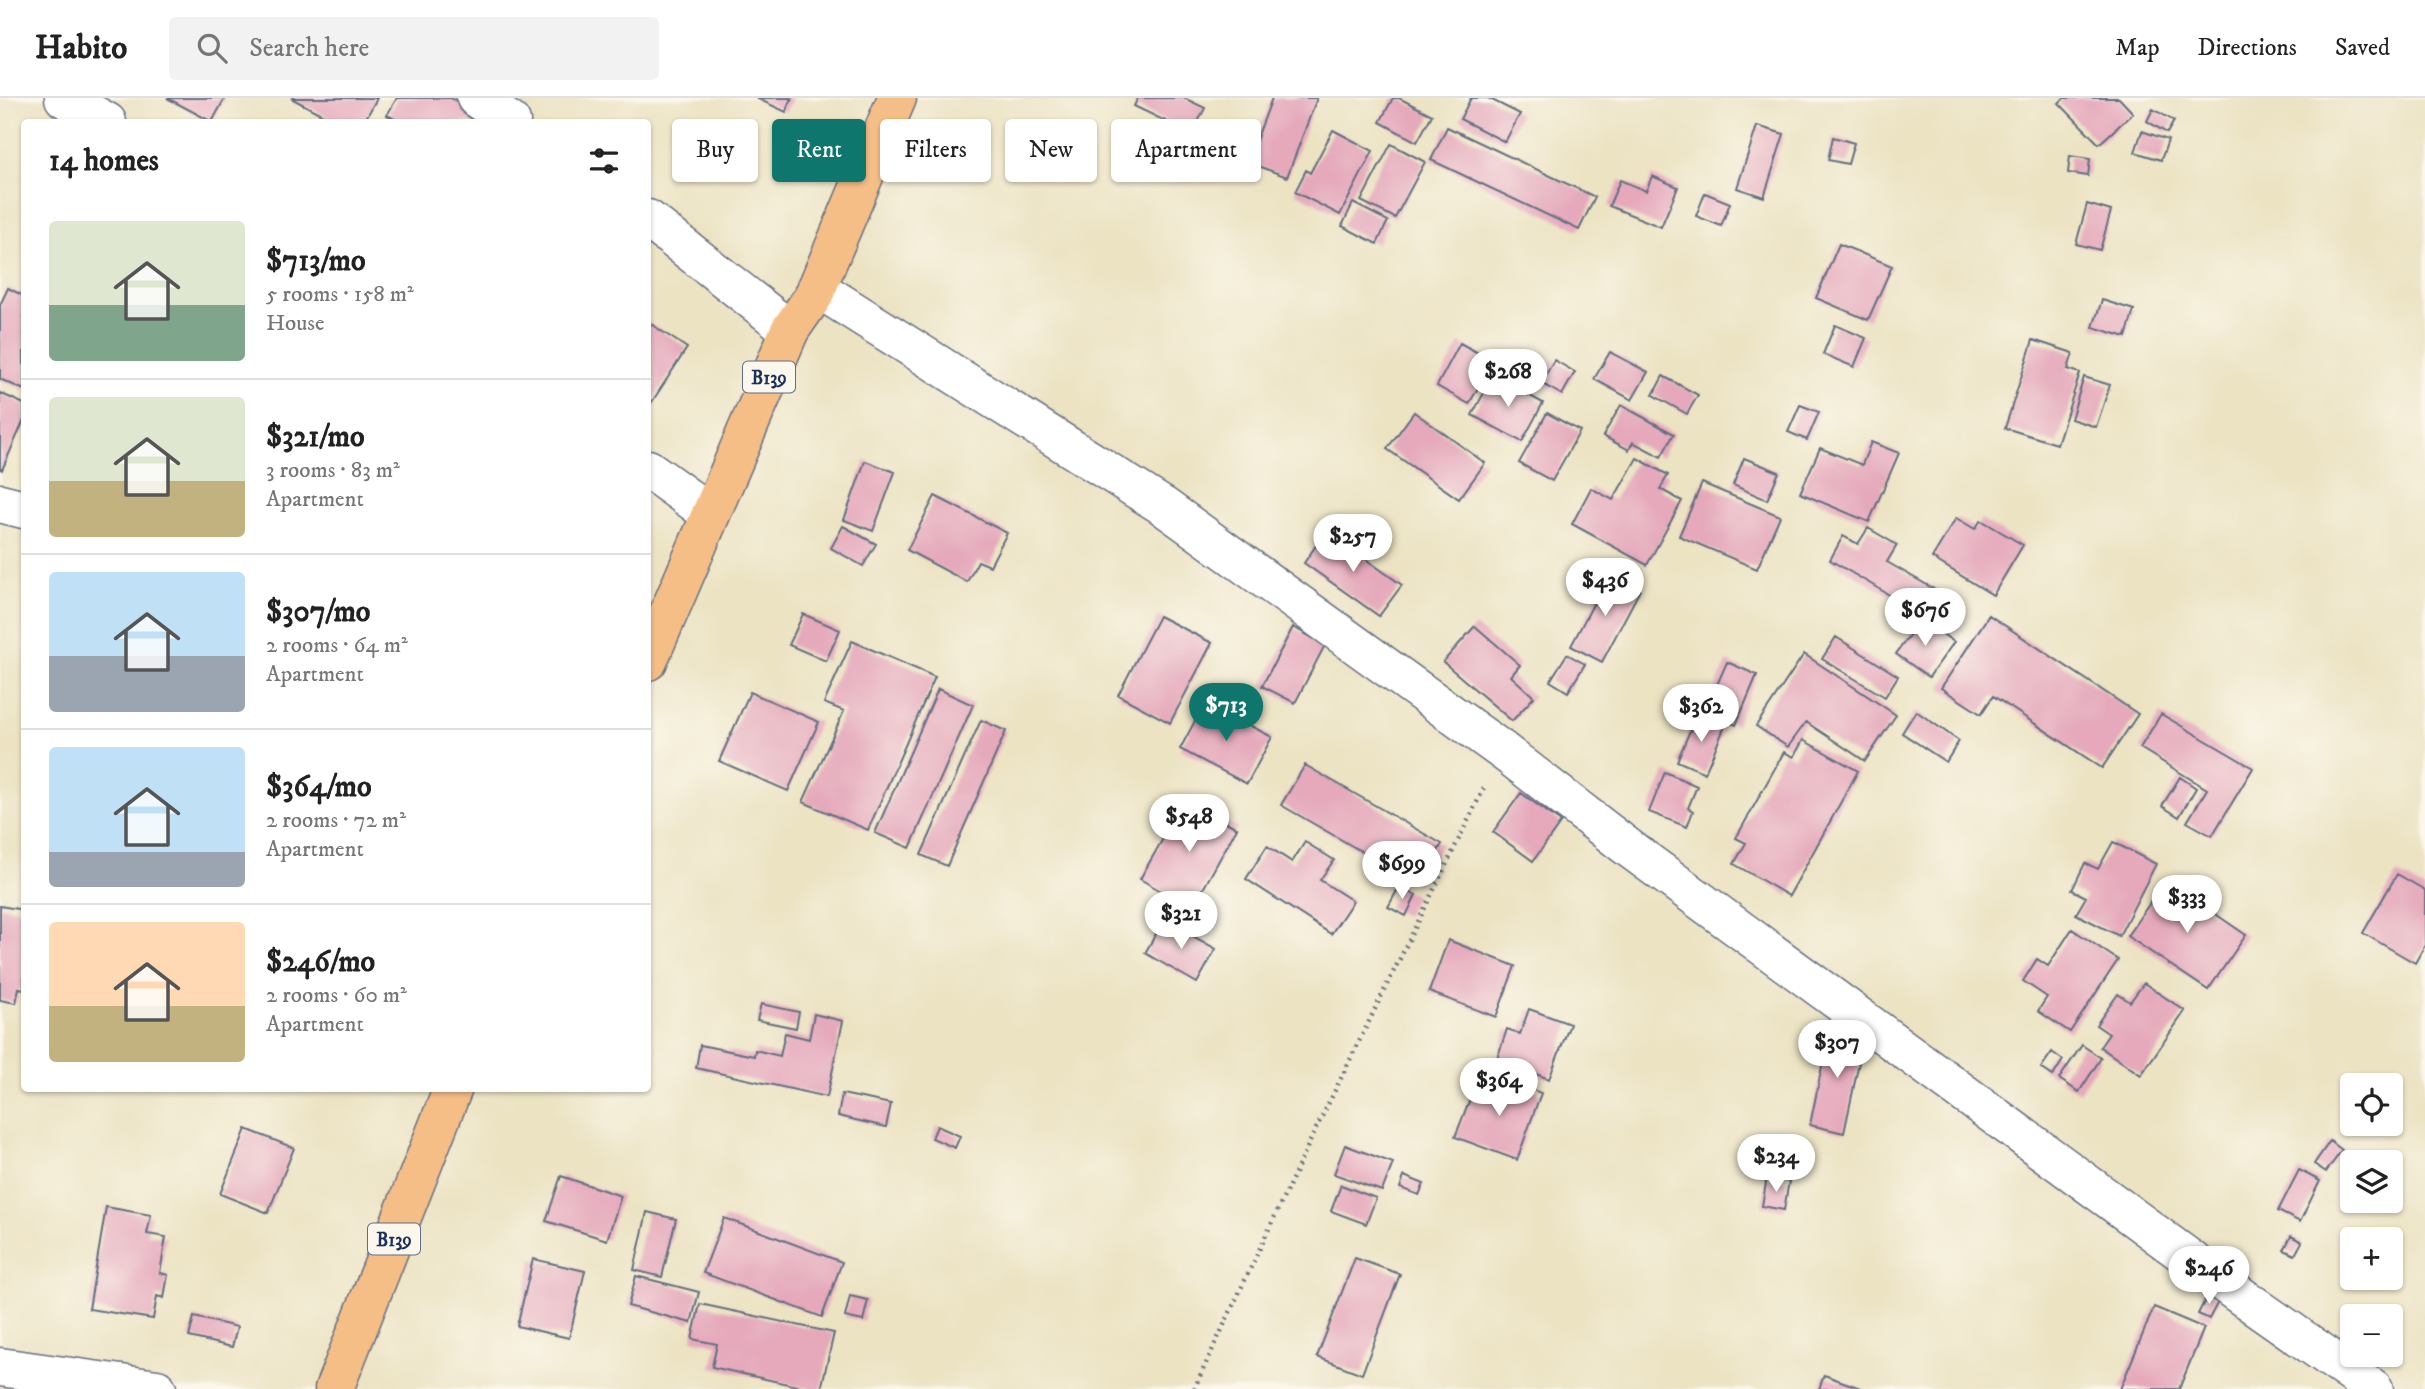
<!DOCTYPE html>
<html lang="en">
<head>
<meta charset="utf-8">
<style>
  :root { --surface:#fff; --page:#f2f2f2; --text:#222; --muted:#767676; --line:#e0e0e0; --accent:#0f766e }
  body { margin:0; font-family:"IM FELL DW Pica",serif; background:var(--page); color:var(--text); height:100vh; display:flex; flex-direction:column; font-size:26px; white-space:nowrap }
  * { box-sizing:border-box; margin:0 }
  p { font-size:23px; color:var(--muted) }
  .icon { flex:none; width:38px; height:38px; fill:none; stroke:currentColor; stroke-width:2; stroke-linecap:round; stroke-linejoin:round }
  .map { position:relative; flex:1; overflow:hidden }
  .panel { position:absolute; left:21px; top:21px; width:630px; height:973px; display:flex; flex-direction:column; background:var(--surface); border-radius:7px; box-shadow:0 2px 5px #0004 }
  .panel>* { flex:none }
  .banner { position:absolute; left:672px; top:21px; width:665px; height:63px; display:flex; gap:14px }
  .buttons { position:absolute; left:2340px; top:975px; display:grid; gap:14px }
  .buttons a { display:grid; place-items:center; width:63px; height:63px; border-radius:7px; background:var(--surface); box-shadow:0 2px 5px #0004; font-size:35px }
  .price { position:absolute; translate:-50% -60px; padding:0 16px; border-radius:24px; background:#fff; color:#222; font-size:23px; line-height:46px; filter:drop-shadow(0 2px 4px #0008) }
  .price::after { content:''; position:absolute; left:50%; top:42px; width:21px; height:16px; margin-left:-10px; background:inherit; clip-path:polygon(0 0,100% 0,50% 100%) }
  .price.current { background:var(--accent); color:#fff }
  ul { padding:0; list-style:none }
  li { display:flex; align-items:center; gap:21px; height:175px; padding:0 28px }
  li+li { border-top:2px solid var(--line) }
  li span { display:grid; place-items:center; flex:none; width:196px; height:140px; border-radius:7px; color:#555 }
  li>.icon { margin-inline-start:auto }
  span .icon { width:84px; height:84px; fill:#fffc; stroke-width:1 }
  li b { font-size:30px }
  h2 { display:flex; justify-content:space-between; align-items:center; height:84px; padding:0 28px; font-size:30px }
  .tag { padding:0 24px; border-radius:7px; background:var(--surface); box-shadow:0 2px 5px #0004; font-size:24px; line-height:63px }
  .tag.current { background:var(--accent); color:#fff }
  header { display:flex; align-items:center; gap:42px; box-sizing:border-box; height:98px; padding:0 35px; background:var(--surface); border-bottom:2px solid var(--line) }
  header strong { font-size:33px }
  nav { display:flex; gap:38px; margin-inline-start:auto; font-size:24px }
  .search { width:490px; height:63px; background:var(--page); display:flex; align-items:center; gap:18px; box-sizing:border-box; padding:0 24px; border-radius:7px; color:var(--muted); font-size:26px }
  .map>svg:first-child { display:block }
  .building { fill:#e5a9bb }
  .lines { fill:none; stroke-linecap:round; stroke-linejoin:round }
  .minor-casing { stroke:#646e81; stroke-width:41 }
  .major-casing { stroke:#646e81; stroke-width:41 }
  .path { stroke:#646e81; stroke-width:4.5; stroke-dasharray:2 5; stroke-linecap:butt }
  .minor { stroke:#fff; stroke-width:38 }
  .major { stroke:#f6be87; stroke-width:38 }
  .labels { text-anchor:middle; stroke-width:7; stroke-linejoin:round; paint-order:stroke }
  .shield { fill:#fbf7ec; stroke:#5e6b89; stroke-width:2 }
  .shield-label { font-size:19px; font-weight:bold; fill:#1b2f5e }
</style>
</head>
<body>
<header>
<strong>Habito</strong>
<div class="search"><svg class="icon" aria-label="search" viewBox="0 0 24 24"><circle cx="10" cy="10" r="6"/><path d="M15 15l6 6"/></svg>Search here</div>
<nav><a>Map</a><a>Directions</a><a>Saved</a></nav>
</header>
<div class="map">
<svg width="2425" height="1291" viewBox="0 0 2425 1291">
  <rect width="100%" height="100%" fill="#fbf7ec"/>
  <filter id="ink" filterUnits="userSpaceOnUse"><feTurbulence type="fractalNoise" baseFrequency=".0143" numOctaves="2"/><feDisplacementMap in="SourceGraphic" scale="14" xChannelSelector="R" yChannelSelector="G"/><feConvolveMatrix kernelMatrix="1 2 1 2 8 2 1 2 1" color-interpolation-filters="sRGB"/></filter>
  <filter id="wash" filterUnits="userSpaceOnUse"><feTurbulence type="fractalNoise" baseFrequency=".00686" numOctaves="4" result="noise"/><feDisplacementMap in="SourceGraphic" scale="28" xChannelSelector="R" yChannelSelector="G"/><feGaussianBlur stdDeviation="1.57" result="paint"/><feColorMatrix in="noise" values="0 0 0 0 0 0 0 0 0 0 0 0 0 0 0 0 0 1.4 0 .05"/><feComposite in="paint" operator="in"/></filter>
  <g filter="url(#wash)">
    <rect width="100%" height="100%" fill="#ece3c3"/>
    <g id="blocks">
      <path class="building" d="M167 0H225L212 24Z
        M291 0H377L364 24H336Z
        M397 0H451L489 21 486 24H400L387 17Z
        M756 0H792L786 14Z
        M1138 0H1184L1205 10 1192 36 1134 8Z
        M1272 0H1317L1287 79 1248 64Z
        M1393 0H1399L1432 17 1417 44 1380 24Z
        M1471 0H1488L1520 16 1505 44 1460 21Z
        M2064 0H2119L2133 15 2099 46 2059 5Z
        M2153 11 2174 23 2167 35 2147 23Z
        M1757 28 1784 36 1764 99 1737 90Z
        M1447 29 1595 99 1579 132 1431 62Z
        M1333 32 1373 53 1340 117 1295 94 1306 72 1310 75Z
        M2142 33 2168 42 2161 62 2135 54Z
        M1833 39 1854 45 1848 66 1828 62Z
        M1391 46 1425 64 1395 120 1361 103Z
        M2070 58 2090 61 2088 78 2068 75Z
        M1652 78 1678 89 1661 129 1609 108 1620 82 1646 93Z
        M1705 95 1730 105 1721 128 1696 118Z
        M1353 105 1388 123 1377 146 1342 128Z
        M2087 106 2111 113 2100 152 2076 146Z
        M1839 146 1892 168 1868 222 1816 200Z
        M8 190 24 198V292L0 281V207Z
        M2102 202 2134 212 2126 239 2093 229Z
        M648 224 687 250 648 310Z
        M1835 227 1866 240 1854 269 1823 256Z
        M2033 242 2073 255 2068 271 2080 275 2057 346 2005 330Z
        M1460 245 1493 263 1469 306 1437 288Z
        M1610 254 1648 274 1632 302 1594 281Z
        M1554 262 1575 274 1562 297 1541 285Z
        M1493 278 1543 305 1522 344 1472 317Z
        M1663 278 1698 297 1687 316 1653 297Z
        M2084 279 2110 287 2096 329 2071 321Z
        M0 295 24 306V322L2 372 0 371Z
        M1621 307 1674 336 1661 359 1633 344 1629 352 1603 338Z
        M1800 307 1819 314 1807 342 1788 334Z
        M1414 314 1485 365 1459 401 1387 351Z
        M1547 315 1580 333 1552 383 1519 365Z
        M1871 344 1899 355 1869 424 1800 395 1820 350 1862 367Z
        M1637 360 1668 377 1660 391 1682 403 1647 467 1572 426 1591 390 1613 402Z
        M1744 360 1779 374 1767 402 1733 387Z
        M865 363 895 374 873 433 844 422Z
        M1702 385 1780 418 1757 471 1679 438Z
        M935 398 1007 435 990 468 978 463 967 484 907 452Z
        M1956 420 1975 431 1981 422 2023 447 1993 497 1932 460Z
        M843 428 876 446 863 468 831 450Z
        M1868 430 1897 447 1887 464 1934 491 1920 515 1830 462 1843 438 1858 446Z
        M1326 433 1402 487 1379 518 1304 465Z
        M1609 476 1640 492 1602 564 1571 548Z
        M803 516 840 532 826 563 789 547Z
        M1989 517 2138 616 2102 670 1993 598 1981 616 1941 590Z
        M1159 518 1212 545 1170 625 1118 597Z
        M1921 521 1954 544 1929 579 1896 556Z
        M1475 528 1520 567 1511 578 1534 599 1512 623 1443 564Z
        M1293 529 1325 547 1295 605 1262 588Z
        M1836 539 1898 578 1885 599 1822 561Z
        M852 543 935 579 868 732 803 704 844 613 824 605Z
        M1567 556 1585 566 1568 594 1550 583Z
        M1804 556 1896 617 1865 663 1806 624 1788 649 1756 628Z
        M1727 564 1757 577 1736 627 1705 614Z
        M938 591 973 607 910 750 875 735Z
        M750 594 819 624 788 693 719 663Z
        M1205 604 1272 639 1247 686 1180 651Z
        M1916 613 1959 643 1946 664 1902 635Z
        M1697 616 1725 628 1705 675 1677 663Z
        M2161 616 2253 670 2212 738 2187 724 2207 691 2140 650Z
        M981 622 1006 633 947 768 921 757Z
        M1803 642 1858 673 1789 798 1734 766 1746 745 1736 740 1784 654 1794 659Z
        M1305 667 1442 746 1418 786 1281 707Z
        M1665 674 1697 688 1688 710 1693 713 1687 729 1649 714Z
        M2180 679 2196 690 2179 719 2162 708Z
        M1521 695 1561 724 1533 763 1493 734Z
        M1185 702 1237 730 1192 811 1140 781Z
        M1305 744 1334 762 1320 782 1353 803 1331 836 1246 781 1267 748 1292 764Z
        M2113 744 2156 766 2119 838 2076 816 2086 799 2072 792 2085 765 2098 771Z
        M2397 776 2425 792V847L2415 865 2363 835Z
        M2166 782 2246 837 2208 892 2127 838Z
        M1399 789 1416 797 1406 818 1388 809Z
        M0 808 24 812V891L19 890 16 905 0 902Z
        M1164 822 1216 851 1197 885 1145 855Z
        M2072 831 2118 862 2070 934 2038 913 2047 899 2023 883 2037 861 2048 868Z
        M1448 842 1515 868 1496 919 1429 894Z
        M2144 885 2185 913 2141 977 2100 949 2109 936 2096 927 2118 896 2130 904Z
        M761 906 799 914 796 930 757 922Z
        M1529 911 1570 926 1549 981 1497 961 1507 931 1520 936Z
        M814 916 843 923 827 999 696 970 700 947 754 958 755 952 780 958 785 935 809 941Z
        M1830 929 1865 936 1844 1035 1810 1027Z
        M2082 947 2101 960 2079 994 2059 981Z
        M2052 954 2063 962 2053 978 2041 970Z
        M1500 980 1541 995 1517 1062 1455 1039 1476 986 1495 993Z
        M842 996 891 1006 886 1029 838 1018Z
        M937 1028 960 1038 955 1050 932 1040Z
        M246 1031 294 1050 268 1115 220 1096Z
        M2330 1043 2342 1052 2326 1074 2314 1066Z
        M1345 1047 1393 1065 1382 1093 1334 1076Z
        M2299 1072 2320 1083 2300 1124 2278 1113Z
        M561 1078 621 1098 607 1142 546 1123Z
        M1404 1078 1424 1086 1419 1097 1400 1090Z
        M1767 1079 1789 1083 1784 1112 1762 1108Z
        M1341 1087 1376 1100 1366 1126 1331 1113Z
        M106 1109 151 1117 147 1136 166 1139 160 1175 168 1177 164 1200 157 1198 153 1221 89 1211Z
        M647 1114 676 1121 662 1179 634 1172Z
        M724 1120 842 1164 822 1219 703 1175Z
        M2291 1138 2302 1144 2295 1157 2284 1152Z
        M1355 1160 1400 1176 1362 1276 1317 1259Z
        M533 1161 585 1173 569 1240 517 1228Z
        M636 1178 699 1194 691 1225 628 1208Z
        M2209 1194 2220 1200 2209 1221 2198 1216Z
        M850 1198 868 1202 863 1223 845 1219Z
        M700 1206 834 1235 821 1291H810L712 1269 717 1246 692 1241Z
        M2154 1209 2204 1230 2179 1291H2120Z
        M194 1219 237 1229 232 1249 189 1239Z
        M1824 1277 1863 1291H1819Z"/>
    </g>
  </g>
  <g filter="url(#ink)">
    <use href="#blocks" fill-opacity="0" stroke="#646e81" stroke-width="2"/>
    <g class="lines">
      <defs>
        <path id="minor" d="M64 0 107 24
          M476 0 511 24
          M648 121 790 232
          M817 190 1163 408 1503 653 1630 751 2234 1193 2374 1291
          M648 371 709 415
          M0 405 24 411
          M0 1269 157 1291"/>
        <path id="major" d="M648 563 790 232 813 199 897 0
          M334 1291 453 990"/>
      </defs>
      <use href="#minor" class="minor-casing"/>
      <use href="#major" class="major-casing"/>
      <path class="path" d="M1194 1291 1312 1039 1485 688"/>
      <use href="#minor" class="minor"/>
      <use href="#major" class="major"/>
    </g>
  </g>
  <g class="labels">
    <g class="shield">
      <rect x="743" y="263.5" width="52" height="31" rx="5"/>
      <rect x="368" y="1125.5" width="52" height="31" rx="5"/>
    </g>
    <g class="shield-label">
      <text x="769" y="286">B139</text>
      <text x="394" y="1148">B139</text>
    </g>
  </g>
</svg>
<div class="buttons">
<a><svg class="icon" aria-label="locate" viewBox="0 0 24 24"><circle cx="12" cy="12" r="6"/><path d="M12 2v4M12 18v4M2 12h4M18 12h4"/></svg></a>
<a><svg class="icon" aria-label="layers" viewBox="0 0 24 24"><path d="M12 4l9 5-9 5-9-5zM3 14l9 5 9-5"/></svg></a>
<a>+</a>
<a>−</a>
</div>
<b class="price" style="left:1508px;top:311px">$268</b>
<b class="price" style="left:1353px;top:476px">$257</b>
<b class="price" style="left:1605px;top:520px">$436</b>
<b class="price" style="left:1925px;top:550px">$676</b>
<b class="price current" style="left:1226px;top:645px">$713</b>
<b class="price" style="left:1701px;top:646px">$362</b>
<b class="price" style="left:1189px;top:756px">$548</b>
<b class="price" style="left:1402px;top:803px">$699</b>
<b class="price" style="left:2187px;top:837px">$333</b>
<b class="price" style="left:1181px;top:853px">$321</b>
<b class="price" style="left:1837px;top:982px">$307</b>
<b class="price" style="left:1499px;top:1020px">$364</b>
<b class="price" style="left:1776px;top:1096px">$234</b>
<b class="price" style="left:2209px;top:1208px">$246</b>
<div class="banner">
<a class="tag">Buy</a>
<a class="tag current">Rent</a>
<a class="tag">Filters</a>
<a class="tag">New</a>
<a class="tag">Apartment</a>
</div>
<section class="panel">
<h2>14 homes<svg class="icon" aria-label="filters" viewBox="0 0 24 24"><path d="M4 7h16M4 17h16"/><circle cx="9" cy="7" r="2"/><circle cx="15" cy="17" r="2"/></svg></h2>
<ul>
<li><span style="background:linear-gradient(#dfe7d0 60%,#7fa58c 0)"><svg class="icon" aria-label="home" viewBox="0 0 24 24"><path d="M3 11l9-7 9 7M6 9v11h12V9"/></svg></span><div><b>$713/mo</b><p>5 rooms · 158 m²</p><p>House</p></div></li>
<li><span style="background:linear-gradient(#dfe7d0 60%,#c2b280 0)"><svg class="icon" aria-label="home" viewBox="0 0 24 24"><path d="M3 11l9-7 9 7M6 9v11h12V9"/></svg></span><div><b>$321/mo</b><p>3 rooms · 83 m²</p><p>Apartment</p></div></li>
<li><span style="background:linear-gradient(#bfe0f5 60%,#9aa5b1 0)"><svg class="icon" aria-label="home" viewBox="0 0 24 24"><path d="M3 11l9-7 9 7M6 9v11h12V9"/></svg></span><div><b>$307/mo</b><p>2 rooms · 64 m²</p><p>Apartment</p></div></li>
<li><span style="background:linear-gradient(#bfe0f5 75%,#9aa5b1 0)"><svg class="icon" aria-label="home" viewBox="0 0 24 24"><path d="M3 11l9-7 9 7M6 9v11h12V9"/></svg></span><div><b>$364/mo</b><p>2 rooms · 72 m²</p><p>Apartment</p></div></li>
<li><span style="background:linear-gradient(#ffd9b3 60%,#c2b280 0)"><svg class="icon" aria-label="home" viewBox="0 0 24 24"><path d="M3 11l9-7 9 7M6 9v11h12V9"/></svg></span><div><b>$246/mo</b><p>2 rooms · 60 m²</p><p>Apartment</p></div></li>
</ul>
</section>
</div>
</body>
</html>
